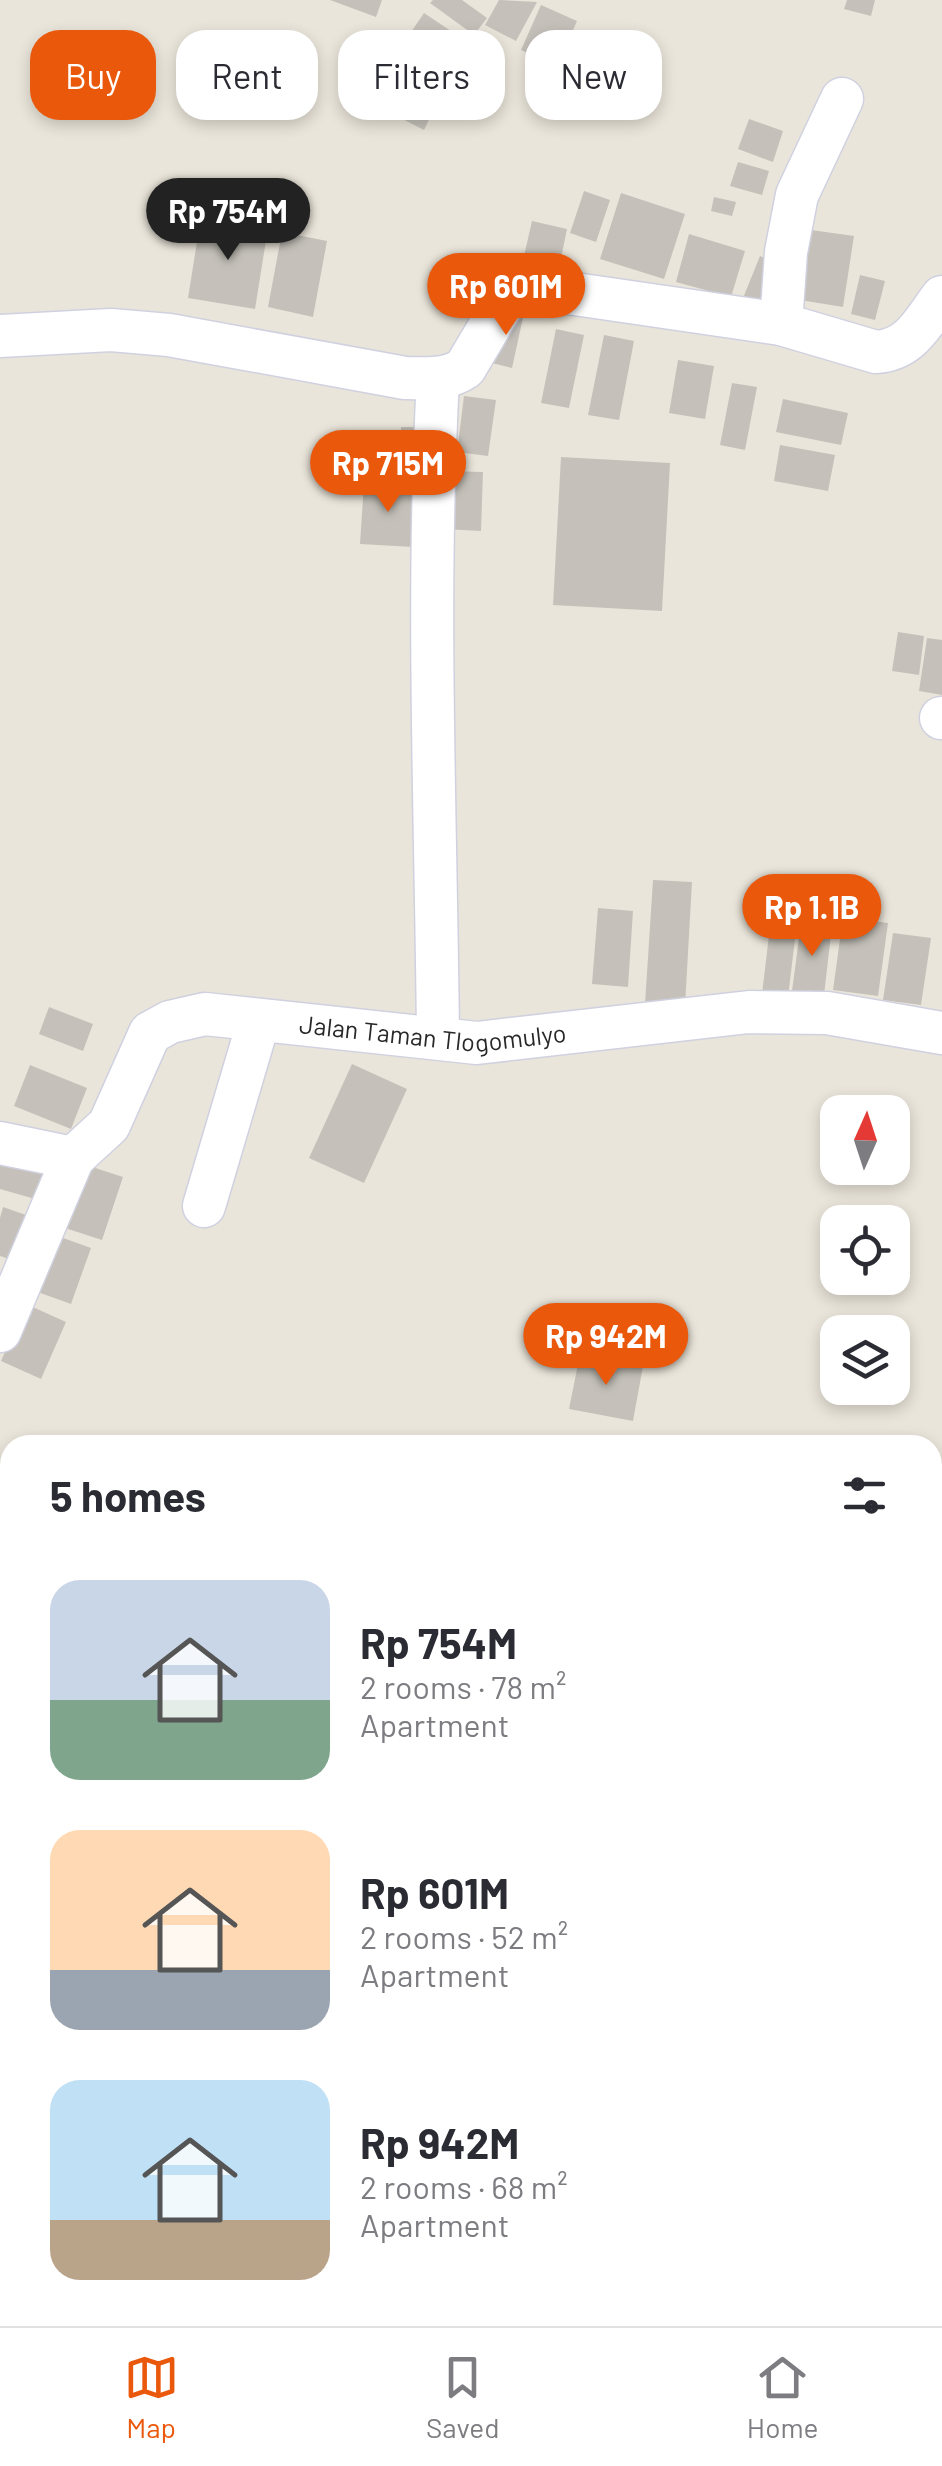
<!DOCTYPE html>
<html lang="en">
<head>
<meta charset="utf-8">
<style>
  :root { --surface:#fff; --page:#f2f2f3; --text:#2b2b33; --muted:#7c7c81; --line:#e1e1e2; --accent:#ea580c }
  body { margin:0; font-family:Barlow,sans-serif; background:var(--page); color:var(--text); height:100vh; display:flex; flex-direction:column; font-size:38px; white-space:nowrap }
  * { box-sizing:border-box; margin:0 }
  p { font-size:32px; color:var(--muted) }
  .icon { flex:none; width:55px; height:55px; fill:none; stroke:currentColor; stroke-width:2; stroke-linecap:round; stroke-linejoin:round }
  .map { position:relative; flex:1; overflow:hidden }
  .side { position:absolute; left:0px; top:1435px; width:942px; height:892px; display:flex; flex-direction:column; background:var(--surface); border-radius:30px 30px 0 0; box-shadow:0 5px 15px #0003 }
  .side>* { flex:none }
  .guide { position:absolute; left:30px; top:30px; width:882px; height:90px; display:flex; gap:20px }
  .needle { width:65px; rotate:3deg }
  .tools { position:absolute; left:820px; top:1095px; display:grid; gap:20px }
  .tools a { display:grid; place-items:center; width:90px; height:90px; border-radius:20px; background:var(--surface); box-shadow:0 5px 15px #0003; font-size:50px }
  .price { position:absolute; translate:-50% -85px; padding:0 22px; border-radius:35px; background:var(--accent); color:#fff; font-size:32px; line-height:65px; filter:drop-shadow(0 2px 5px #0008) }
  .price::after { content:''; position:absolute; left:50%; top:60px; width:30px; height:22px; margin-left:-15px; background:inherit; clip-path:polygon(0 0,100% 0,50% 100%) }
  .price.active { background:#222; color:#fff }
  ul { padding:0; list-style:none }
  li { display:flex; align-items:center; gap:30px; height:250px; padding:0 50px }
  li span { display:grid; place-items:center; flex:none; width:280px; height:200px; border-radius:30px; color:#555 }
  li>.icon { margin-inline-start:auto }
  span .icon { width:120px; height:120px; fill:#fffc; stroke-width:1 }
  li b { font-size:42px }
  h2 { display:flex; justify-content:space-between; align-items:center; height:120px; padding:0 50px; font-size:42px }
  .pill { padding:0 35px; border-radius:30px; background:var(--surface); box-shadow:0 5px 15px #0003; font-size:35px; line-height:90px }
  .pill.active { background:var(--accent); color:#fff }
  .menu { display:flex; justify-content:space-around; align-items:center; height:140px; border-top:2px solid var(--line); background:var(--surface); font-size:28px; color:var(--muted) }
  .menu a { display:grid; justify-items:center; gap:5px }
  .menu .active { color:var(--accent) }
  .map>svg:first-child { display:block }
  .building { fill:#c5c1ba }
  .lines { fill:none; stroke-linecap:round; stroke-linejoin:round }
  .minor-casing { stroke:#d0d1e0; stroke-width:45 }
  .tertiary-casing { stroke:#d0d1e0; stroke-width:55 }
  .minor { stroke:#fff; stroke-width:42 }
  .tertiary { stroke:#fff; stroke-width:52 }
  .labels { text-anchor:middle; stroke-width:8; stroke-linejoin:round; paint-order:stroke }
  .street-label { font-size:25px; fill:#282828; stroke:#fff }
</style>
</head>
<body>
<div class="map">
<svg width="942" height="2326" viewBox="0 0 942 2326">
  <rect width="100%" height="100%" fill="#eae5da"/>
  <path class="building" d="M330 0H382L376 17Z
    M433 0H462L487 18 474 35 430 3Z
    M499 0 537 2 516 41 485 25Z
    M847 0H875L871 16 844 9Z
    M541 5 577 21 557 66 521 50Z
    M424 13 487 55 475 74 411 32Z
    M411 43 458 71 447 91 399 63Z
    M389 72 440 97 424 130 373 104Z
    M749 119 783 131 773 162 738 149Z
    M738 162 769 171 762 195 730 186Z
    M584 191 610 200 596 242 570 233Z
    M621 193 685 214 664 279 600 259Z
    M714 197 736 202 732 216 711 211Z
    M201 217 268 228 255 309 188 298Z
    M532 221 567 229 560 263 524 256Z
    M811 230 854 236 843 307 800 300Z
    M282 232 327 241 313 317 268 307Z
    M689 234 745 251 731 297 676 282Z
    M760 256 778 264 759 310 741 303Z
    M860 275 885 281 875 320 851 314Z
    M501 308 524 313 512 368 488 362Z
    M556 329 584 335 569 408 541 403Z
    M604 335 634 341 619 420 588 415Z
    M678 360 714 366 705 419 669 413Z
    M732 383 757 387 745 450 720 445Z
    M464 396 496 400 488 456 457 452Z
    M783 399 848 413 841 445 776 432Z
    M401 427H425V478L400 477Z
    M780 445 835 455 828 491 774 481Z
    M561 457 670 463 662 611 553 605Z
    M445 471 483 472 481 531 443 529Z
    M364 483 417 486 413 547 360 544Z
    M898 632 924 636 919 675 892 671Z
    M927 638 942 640V695L919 691Z
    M653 880 692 882 685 1006 645 1004Z
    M775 885 801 889 788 997 762 994Z
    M598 908 633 911 628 987 592 984Z
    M843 917 888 923 878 996 833 990Z
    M801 923 832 926 824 995 792 991Z
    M893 933 931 938 921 1005 883 1000Z
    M49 1007 93 1024 83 1051 39 1034Z
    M352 1064 407 1089 364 1183 309 1158Z
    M30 1065 87 1088 71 1129 14 1106Z
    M0 1155 44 1167 35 1199 0 1189Z
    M83 1164 123 1177 102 1240 62 1227Z
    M3 1207 26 1215 12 1260 0 1256V1218Z
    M52 1234 91 1248 71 1304 32 1290Z
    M26 1304 66 1322 41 1379 1 1361Z
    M580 1354 643 1366 633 1421 569 1409Z
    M0 1739 10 1742V1785L1 1815Z"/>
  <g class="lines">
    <defs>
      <g id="minor">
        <path d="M781 324 786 252 797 195 842 99"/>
        <path d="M0 336 111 330 169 335 405 378C427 378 446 381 465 368L510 292 520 286 781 324 876 352C911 350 923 322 942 297"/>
        <path d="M941 718H942"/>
        <path d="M438 1038C436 818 426 598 438 379"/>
        <path id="s1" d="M0 1143 73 1158 109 1125 150 1033 170 1022 205 1014 477 1043 749 1012 827 1013 942 1033"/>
        <path d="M204 1206 259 1020"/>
        <path d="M0 1331 73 1158"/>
        <path d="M0 2135 10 2104"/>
      </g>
      <path id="tertiary" d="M0 1950 10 1955
        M625 2318 641 2326"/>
    </defs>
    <use href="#minor" class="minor-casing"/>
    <use href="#tertiary" class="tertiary-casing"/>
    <use href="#minor" class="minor"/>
    <use href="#tertiary" class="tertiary"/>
  </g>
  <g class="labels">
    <g class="street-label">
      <text dy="9" stroke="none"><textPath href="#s1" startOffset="512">Jalan Taman Tlogomulyo</textPath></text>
    </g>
  </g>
</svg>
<div class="tools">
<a><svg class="needle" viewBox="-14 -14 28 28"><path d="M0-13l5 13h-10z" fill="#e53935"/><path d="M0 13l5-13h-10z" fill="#7c7c81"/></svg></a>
<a><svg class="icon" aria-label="locate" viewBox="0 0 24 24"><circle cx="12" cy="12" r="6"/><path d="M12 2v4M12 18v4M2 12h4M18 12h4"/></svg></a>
<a><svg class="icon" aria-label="layers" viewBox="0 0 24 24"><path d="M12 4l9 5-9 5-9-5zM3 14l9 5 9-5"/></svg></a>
</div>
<b class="price active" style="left:228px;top:263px">Rp 754M</b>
<b class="price" style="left:506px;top:338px">Rp 601M</b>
<b class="price" style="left:388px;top:515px">Rp 715M</b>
<b class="price" style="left:812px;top:959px">Rp 1.1B</b>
<b class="price" style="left:606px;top:1388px">Rp 942M</b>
<div class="guide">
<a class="pill active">Buy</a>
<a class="pill">Rent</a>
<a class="pill">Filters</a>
<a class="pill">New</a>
</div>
<section class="side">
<h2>5 homes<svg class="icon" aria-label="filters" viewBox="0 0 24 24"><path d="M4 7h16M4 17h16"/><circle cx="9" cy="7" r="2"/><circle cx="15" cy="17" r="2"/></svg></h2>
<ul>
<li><span style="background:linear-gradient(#c9d6e8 60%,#7fa58c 0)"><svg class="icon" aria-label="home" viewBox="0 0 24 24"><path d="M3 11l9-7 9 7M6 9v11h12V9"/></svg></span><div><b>Rp 754M</b><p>2 rooms · 78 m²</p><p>Apartment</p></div></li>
<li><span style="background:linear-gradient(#ffd9b3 70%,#9aa5b1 0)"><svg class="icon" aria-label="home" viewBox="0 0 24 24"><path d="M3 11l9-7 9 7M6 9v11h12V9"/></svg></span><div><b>Rp 601M</b><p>2 rooms · 52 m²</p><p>Apartment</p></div></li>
<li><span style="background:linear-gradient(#bfe0f5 70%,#b9a48a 0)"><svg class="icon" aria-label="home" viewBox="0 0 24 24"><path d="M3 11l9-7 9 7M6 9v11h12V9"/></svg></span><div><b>Rp 942M</b><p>2 rooms · 68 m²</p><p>Apartment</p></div></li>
</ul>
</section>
</div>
<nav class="menu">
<a class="active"><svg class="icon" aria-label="map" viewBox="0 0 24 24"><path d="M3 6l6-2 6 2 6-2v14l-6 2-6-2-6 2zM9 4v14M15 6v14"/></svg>Map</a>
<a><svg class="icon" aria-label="saved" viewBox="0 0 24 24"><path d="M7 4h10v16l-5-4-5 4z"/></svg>Saved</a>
<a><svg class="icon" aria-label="home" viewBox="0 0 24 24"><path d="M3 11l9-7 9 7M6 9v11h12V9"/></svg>Home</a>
</nav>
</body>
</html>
